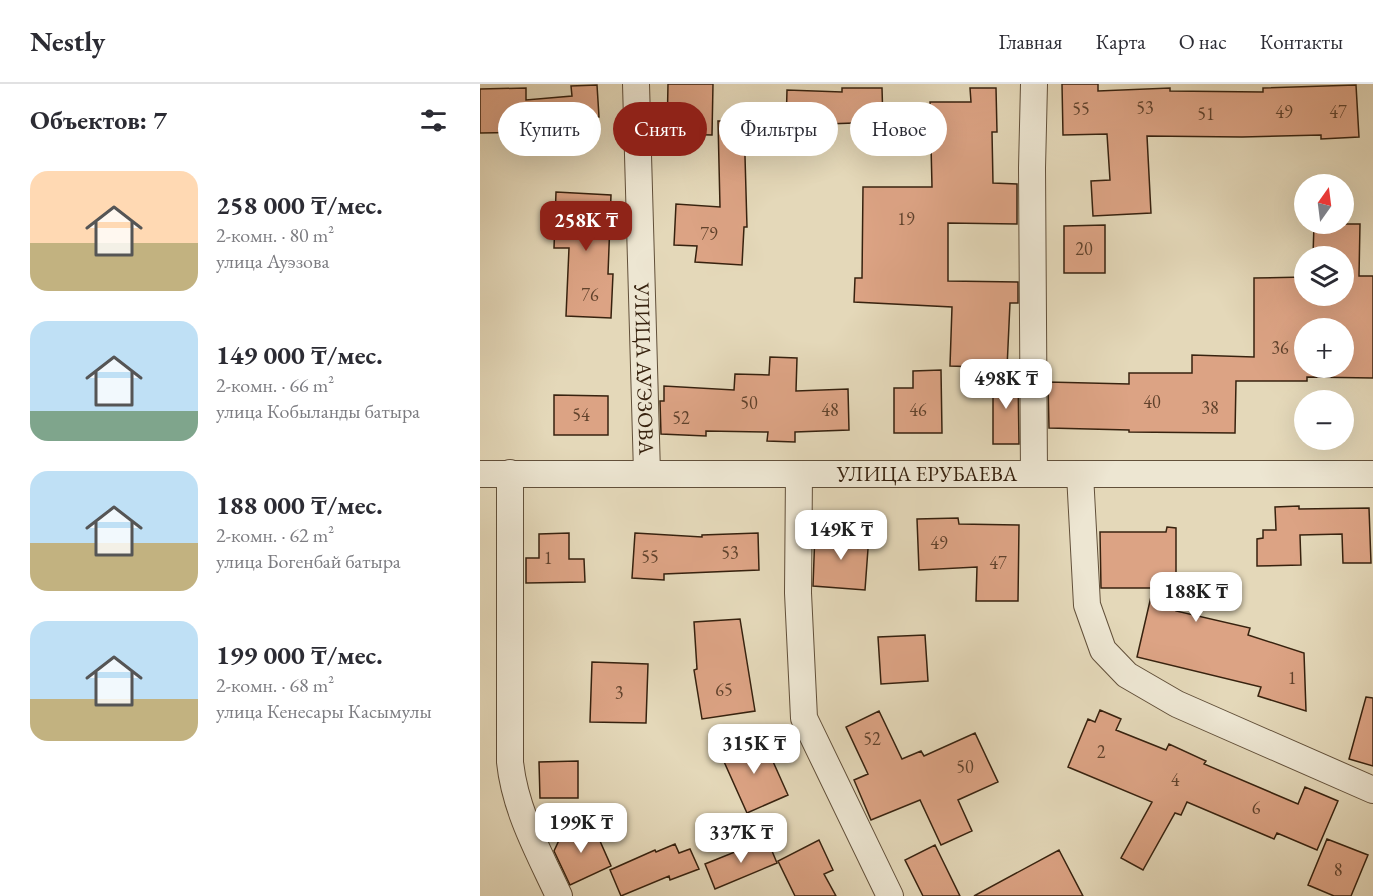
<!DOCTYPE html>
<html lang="ru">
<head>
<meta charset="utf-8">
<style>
  :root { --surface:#fff; --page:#f2f2f3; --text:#2b2b33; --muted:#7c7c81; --line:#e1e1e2; --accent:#8f2418 }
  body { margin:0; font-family:"EB Garamond",serif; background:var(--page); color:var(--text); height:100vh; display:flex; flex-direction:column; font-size:22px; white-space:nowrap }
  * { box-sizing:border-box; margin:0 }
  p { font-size:20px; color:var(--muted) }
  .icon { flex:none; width:33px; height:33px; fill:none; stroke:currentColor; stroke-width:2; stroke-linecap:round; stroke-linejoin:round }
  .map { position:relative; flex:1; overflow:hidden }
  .drawer { display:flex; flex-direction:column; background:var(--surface); width:480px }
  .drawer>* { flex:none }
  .hud { position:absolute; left:18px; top:18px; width:570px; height:54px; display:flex; gap:12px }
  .needle { width:39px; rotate:14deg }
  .controls { position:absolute; left:814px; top:90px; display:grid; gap:12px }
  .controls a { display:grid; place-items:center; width:60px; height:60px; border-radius:50%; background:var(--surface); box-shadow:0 6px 24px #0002; font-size:30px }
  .price { position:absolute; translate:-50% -51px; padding:0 14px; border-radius:12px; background:#fff; color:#222; font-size:20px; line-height:39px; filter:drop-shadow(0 2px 3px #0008) }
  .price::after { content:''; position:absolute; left:50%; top:36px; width:18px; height:14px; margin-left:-9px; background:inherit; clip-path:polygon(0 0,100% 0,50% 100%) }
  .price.on { background:var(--accent); color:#fff }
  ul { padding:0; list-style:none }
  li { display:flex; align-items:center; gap:18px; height:150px; padding:0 30px }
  li span { display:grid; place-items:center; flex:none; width:168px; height:120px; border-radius:18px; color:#555 }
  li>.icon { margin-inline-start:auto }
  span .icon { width:72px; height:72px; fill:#fffc; stroke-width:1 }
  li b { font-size:26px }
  h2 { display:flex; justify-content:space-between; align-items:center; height:72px; padding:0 30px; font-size:26px }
  .chip { padding:0 21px; border-radius:27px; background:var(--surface); box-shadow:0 6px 24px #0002; font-size:21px; line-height:54px }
  .chip.on { background:var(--accent); color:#fff }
  header { display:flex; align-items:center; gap:36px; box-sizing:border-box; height:84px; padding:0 30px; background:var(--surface); border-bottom:2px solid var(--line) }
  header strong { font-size:28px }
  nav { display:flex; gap:33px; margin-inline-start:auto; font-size:21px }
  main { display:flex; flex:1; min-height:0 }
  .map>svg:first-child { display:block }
  .building { fill:#dca384; stroke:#37220f; stroke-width:1.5; fill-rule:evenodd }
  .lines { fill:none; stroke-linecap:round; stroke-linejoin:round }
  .street-casing { stroke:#62503a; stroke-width:28 }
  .street { stroke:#ede6d2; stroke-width:26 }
  .labels { text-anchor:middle; stroke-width:6; stroke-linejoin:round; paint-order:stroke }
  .number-label { font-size:18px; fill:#60422c }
  .street-label { font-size:21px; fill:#37220f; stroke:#ede6d2 }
</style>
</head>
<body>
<header>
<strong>Nestly</strong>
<nav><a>Главная</a><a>Карта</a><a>О нас</a><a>Контакты</a></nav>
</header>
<main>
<section class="drawer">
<h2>Объектов: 7<svg class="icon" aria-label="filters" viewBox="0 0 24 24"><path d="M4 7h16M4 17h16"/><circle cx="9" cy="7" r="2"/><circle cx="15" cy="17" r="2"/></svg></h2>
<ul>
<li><span style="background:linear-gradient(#ffd9b3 60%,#c2b280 0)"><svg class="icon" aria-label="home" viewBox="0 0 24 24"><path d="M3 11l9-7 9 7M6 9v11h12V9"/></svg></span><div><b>258 000 ₸/мес.</b><p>2-комн. · 80 m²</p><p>улица Ауэзова</p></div></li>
<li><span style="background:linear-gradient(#bfe0f5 75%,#7fa58c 0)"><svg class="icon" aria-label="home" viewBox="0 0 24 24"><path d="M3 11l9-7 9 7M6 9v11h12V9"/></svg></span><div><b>149 000 ₸/мес.</b><p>2-комн. · 66 m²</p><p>улица Кобыланды батыра</p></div></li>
<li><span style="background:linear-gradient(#bfe0f5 60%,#c2b280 0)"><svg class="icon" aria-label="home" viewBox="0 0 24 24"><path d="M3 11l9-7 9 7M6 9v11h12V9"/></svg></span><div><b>188 000 ₸/мес.</b><p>2-комн. · 62 m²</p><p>улица Богенбай батыра</p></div></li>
<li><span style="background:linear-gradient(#bfe0f5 65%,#c2b280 0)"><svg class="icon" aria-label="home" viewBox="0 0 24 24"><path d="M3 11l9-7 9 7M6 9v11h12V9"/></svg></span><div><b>199 000 ₸/мес.</b><p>2-комн. · 68 m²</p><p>улица Кенесары Касымулы</p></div></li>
</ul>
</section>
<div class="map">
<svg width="893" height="812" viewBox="0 0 893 812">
  <rect width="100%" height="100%" fill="#e4d8b9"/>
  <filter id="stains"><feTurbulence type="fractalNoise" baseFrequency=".00333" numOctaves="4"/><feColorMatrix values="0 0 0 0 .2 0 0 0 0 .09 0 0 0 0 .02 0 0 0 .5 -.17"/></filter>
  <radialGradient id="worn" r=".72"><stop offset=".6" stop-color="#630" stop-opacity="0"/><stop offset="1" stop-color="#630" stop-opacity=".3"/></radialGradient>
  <path class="building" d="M188 0H233L232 51 187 50Z
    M582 0H618V7L690 4V7L783 8V4L876 1 879 53 841 55V51L762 53 667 52 671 129 613 132 611 97 630 96 627 50 583 51Z
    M117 1 119 33H116V38L64 41V48L0 49V5L46 4V16L92 12 91 2Z
    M362 4H402L403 38 346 40 345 44 306 43 307 6 362 8Z
    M490 4H516L517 48H512L513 99 537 100V140L468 139V197L538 198V219H530L527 284 470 282 472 223 374 218 375 194H382L383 103H452L450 18H491Z
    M238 37H264L267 143H264L262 181 215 178 217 162 194 161 196 120 240 123Z
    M76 108 131 111 128 190H133L131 234 86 232 89 164H74Z
    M834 140H880L879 192H893V294L827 293V297H756L755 349 649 348V346L569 344 568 298 649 300V289H712V271L774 273V194L825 193V212H864V172H833ZM825 244H864V284H825Z
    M625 141V189H584V142Z
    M290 273 317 274 316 307 368 305 369 346 315 348V358L287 357 288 348 226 347V352L181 350 180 317H184V302L254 306 255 290 289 291Z
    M461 286 462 349H414V304H433V287Z
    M513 292H538L539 360H513Z
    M74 311 128 312V351H74Z
    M819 422V425L889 424 891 479H863L862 450 820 451 821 481 777 482V455L783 454V446H796L795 423Z
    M478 434 479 440 539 441 538 517H496L497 483 439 486 437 435Z
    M687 443 696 444V527L770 544 768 551 824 569 826 627 778 612 781 603 657 573 673 504H621L620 448H686Z
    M335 448 389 451 385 506 333 502Z
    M89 449V475H104L105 498 46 499V474H59V450Z
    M155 449 222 453V451L278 449 279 486 184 490V496L152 494Z
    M260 535 275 627 222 635 214 586 217 585 214 538Z
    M445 551 448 597 401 600 398 553Z
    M112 578 168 580 166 639 110 638Z
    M886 613 893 614V682L869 675Z
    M620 626 641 635 636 646 686 666 689 660 726 677 724 680 818 720 825 703 858 717 837 766 797 749 794 755 707 718 701 731 695 729 663 786 641 774 672 718 588 683 608 635 615 638Z
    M399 627 422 675 441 667 444 672 495 649 518 698 478 716 492 747 461 761 440 716 391 736 374 696 388 690 366 643Z
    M282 653 308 711 267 729 241 671Z
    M98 677V714H60L59 678Z
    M112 739 131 782 90 801 74 767 81 752Z
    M287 755 297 779 235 805 225 780Z
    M847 755 888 771 871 812H854L828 801Z
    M339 756 353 786 344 790 356 812H315L298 777Z
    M195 760 199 769 210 765 219 785 190 796 189 792 141 812 130 786 175 766 176 768Z
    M455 761 480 812H443L425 776Z
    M579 766 603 812H494Z"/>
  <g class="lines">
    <defs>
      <g id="street">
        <path id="s1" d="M156 0 167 389"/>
        <path d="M30 389V678C35 726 59 769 79 812"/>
        <path id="s2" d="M0 390H893"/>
        <path d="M319 390 318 509 324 634 410 812"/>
        <path d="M554 390 552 84 554 0"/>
        <path d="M600 390 607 521 623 566 647 591 697 620 893 706"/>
      </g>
    </defs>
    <use href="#street" class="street-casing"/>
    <use href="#street" class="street"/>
  </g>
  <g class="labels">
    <g class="number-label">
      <text x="665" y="30">53</text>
      <text x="601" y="31">55</text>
      <text x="804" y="34">49</text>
      <text x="858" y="34">47</text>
      <text x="726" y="36">51</text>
      <text x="426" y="141">19</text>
      <text x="229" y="156">79</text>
      <text x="604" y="171">20</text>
      <text x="110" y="217">76</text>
      <text x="800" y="270">36</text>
      <text x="672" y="324">40</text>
      <text x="269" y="325">50</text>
      <text x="730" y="330">38</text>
      <text x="350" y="332">48</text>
      <text x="438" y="332">46</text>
      <text x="101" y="337">54</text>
      <text x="201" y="340">52</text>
      <text x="459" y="465">49</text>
      <text x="250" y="475">53</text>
      <text x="170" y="479">55</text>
      <text x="68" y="480">1</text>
      <text x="518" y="485">47</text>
      <text x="812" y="600">1</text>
      <text x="244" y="612">65</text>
      <text x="139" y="615">3</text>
      <text x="392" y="661">52</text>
      <text x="621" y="674">2</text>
      <text x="485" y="689">50</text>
      <text x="695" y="702">4</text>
      <text x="776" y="730">6</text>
      <text x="858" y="792">8</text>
    </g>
    <g class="street-label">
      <text dy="7" stroke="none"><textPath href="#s1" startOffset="285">УЛИЦА АУЭЗОВА</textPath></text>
      <text dy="7" stroke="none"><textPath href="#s2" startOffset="447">УЛИЦА ЕРУБАЕВА</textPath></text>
    </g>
  </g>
  <rect width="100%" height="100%" filter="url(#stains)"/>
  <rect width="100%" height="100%" fill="url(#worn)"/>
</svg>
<div class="controls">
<a><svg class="needle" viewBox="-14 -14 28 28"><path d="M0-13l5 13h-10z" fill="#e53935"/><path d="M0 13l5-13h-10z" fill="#7c7c81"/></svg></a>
<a><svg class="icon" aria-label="layers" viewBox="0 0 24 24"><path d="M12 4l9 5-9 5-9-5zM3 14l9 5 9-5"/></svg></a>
<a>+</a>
<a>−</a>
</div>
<b class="price on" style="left:106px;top:168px">258K ₸</b>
<b class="price" style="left:526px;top:326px">498K ₸</b>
<b class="price" style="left:361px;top:477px">149K ₸</b>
<b class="price" style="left:716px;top:539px">188K ₸</b>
<b class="price" style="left:274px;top:691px">315K ₸</b>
<b class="price" style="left:101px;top:770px">199K ₸</b>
<b class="price" style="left:261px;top:780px">337K ₸</b>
<div class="hud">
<a class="chip">Купить</a>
<a class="chip on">Снять</a>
<a class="chip">Фильтры</a>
<a class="chip">Новое</a>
</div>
</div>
</main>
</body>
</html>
